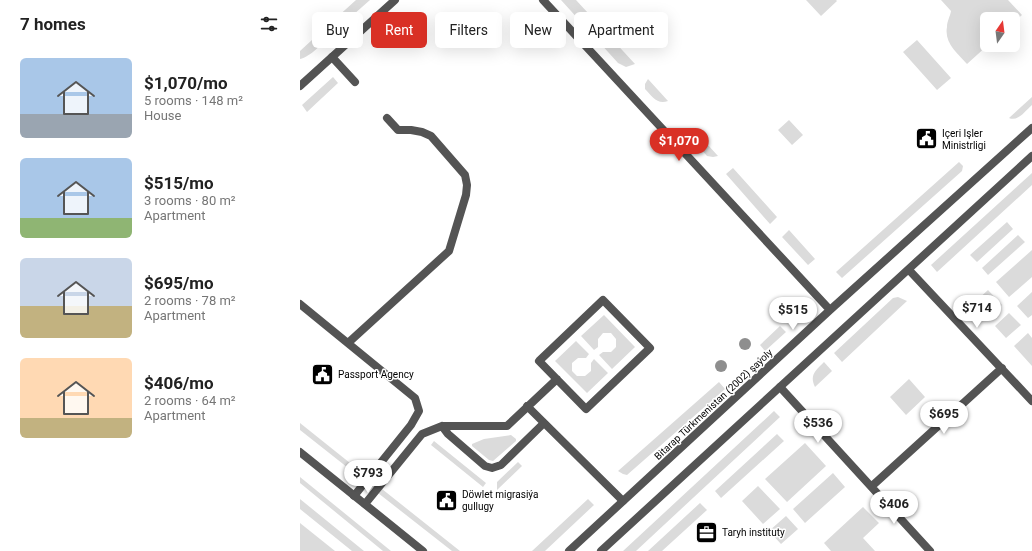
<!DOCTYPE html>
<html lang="en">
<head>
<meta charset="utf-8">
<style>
  :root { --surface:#fff; --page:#f2f2f2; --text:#222; --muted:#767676; --accent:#d93025 }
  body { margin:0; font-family:Roboto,sans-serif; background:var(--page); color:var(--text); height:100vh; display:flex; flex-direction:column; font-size:15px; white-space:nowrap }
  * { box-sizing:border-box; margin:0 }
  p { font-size:13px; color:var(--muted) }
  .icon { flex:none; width:22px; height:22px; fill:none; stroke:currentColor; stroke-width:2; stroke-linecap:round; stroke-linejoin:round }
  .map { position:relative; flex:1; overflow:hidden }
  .sheet { display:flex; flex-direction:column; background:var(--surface); width:300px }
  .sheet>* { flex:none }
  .hud { position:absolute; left:12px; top:12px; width:380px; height:36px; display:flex; gap:8px }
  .needle { width:26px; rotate:14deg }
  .fabs { position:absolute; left:680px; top:12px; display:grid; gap:8px }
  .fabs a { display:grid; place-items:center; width:40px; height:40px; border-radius:6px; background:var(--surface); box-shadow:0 4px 16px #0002; font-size:20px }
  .price { position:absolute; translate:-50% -34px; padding:0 9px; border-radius:14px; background:#fff; color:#222; font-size:13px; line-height:26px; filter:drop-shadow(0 1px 2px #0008) }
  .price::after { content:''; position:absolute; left:50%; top:24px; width:12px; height:9px; margin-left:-6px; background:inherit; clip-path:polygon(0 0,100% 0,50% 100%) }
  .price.selected { background:var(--accent); color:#fff }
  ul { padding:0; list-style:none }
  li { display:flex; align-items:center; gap:12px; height:100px; padding:0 20px }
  li span { display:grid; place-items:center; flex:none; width:112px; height:80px; border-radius:6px; color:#555 }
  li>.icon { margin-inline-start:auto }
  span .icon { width:48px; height:48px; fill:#fffc; stroke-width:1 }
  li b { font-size:17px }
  h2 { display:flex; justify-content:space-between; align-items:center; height:48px; padding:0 20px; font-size:17px }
  .pill { padding:0 14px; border-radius:6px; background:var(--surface); box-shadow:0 4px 16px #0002; font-size:14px; line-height:36px }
  .pill.selected { background:var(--accent); color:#fff }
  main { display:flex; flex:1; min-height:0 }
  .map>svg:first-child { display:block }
  .green { fill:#dbdbdb }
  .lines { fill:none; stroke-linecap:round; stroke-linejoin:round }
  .service { stroke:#545454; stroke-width:8 }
  .minor { stroke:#545454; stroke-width:8 }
  .tertiary { stroke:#545454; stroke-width:8 }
  .tree { fill:#8e8e8e }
  .labels { text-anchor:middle; stroke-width:3; stroke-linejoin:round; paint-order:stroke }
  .poi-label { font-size:10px; fill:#000; stroke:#fff; text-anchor:start }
  .street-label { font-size:10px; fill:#000; stroke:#fff }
</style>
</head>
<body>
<main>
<section class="sheet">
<h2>7 homes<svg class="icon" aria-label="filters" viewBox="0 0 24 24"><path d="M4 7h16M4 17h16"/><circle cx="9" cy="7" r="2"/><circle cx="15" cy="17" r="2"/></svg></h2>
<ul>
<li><span style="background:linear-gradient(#a9c7e8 70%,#9aa5b1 0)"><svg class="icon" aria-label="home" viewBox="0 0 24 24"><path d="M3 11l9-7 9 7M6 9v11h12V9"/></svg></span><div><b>$1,070/mo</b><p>5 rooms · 148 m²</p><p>House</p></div></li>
<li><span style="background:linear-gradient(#a9c7e8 75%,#8fb573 0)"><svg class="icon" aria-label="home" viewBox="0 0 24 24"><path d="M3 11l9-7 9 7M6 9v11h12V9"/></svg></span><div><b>$515/mo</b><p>3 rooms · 80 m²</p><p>Apartment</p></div></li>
<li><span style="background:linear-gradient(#c9d6e8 60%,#c2b280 0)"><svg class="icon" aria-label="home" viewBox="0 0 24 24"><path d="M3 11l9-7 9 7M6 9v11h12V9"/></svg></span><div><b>$695/mo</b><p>2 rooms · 78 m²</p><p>Apartment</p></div></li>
<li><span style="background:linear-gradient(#ffd9b3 75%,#c2b280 0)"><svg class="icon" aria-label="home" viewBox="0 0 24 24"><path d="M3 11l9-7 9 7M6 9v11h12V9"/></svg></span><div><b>$406/mo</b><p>2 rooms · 64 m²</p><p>Apartment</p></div></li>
</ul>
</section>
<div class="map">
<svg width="732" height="551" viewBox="0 0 732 551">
  <rect width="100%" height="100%" fill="#fff"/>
  <path class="green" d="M56 0H70L45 22 42 24 35 19Z
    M261 0H276L335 64 326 67 318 63Z
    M506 0H536L537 1 521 16Z
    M641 0H708L722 15 713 23V19H687V45H688L667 64C657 53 644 43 647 27 647 21 650 17 651 11Z
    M25 28C26 32 27 35 26 38 24 44 6 59 0 59V51Z
    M617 40 651 78 637 90 603 52Z
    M33 77 38 83 7 112 2 105Z
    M348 79 368 101C357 105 352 96 345 89V84Z
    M732 97V105C725 111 718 122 709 118Z
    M489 120 503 135 492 145 478 130Z
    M398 134 418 156 413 157 407 156 395 142Z
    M659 162 663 166 662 171 542 278 536 272Z
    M433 168 477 217 470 224 426 174Z
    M732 173V185L637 272 631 265Z
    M707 222 713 229 677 262 670 255Z
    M489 230 515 259 508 265 482 237Z
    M718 235 725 242 688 275 682 268Z
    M732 250V277L709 297 696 282Z
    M688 290 702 305 687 317 674 303Z
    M732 292V315L728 318 717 306Z
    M598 297 607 301 542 362 534 353 593 298Z
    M709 313 721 325 706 338 695 326Z
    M304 315 335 347 312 369 299 355 303 352H311L316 347V339L311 333H303L298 339V347L294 350 281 336Z
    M480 326 486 332 465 351 460 345Z
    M728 333 732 338V366L714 346Z
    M276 341 289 354 286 358H278L272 363V371L277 376H285L291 371V363L294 359 308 373 287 393 255 361Z
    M524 362 532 371 515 387C509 375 516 370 524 362Z
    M609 379 625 397 606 415 590 397Z
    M419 382 425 389 327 475 323 474 318 471Z
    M474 411 480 417 336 551H323Z
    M0 423 60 471 57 475 0 430Z
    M477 434 484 441 421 498 415 491Z
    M211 435 216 439V441L193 461 189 460 172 446V444L184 439Z
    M134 441 186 483 183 487 131 445Z
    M505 443 526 466 487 502 465 479Z
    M218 462 222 466 197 490V482Z
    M533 473 545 487 505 523 493 509Z
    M0 477 91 551H83L0 483Z
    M458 486 480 509 463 524 442 501Z
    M82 489 160 551H152L78 493Z
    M0 499 64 551H52L0 509Z
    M288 499 294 505 245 551H232Z
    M400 503 407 510 362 551H348Z
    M563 507 579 523 563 538 575 551H531L524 543Z
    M486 516 498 529 481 544 469 531Z
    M0 523 35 551H0Z"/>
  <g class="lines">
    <path class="service" d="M32 57 55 82
      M303 300 350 348 286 409 239 361Z
      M0 304 115 398 119 411 111 425 54 496
      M48 343 149 251 166 195 167 185 165 175 131 136 122 132 111 130H98L87 118
      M227 406 323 501
      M142 426 148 434 185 466 192 468 201 465 244 423
      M65 504 122 434 142 426H207L257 379"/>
    <path class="minor" d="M0 86 95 0
      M609 270 732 401
      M480 387 630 551
      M572 486 702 368"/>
    <path class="tertiary" d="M243 0 530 310
      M0 452 123 551
      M269 551 530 310 732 128
      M301 551 732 156"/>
  </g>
  <g class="tree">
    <circle cx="445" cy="344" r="6"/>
    <circle cx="421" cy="366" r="6"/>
  </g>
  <defs>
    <symbol id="civic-square" viewBox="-11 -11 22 22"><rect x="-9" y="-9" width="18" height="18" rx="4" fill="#000" stroke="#fff"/><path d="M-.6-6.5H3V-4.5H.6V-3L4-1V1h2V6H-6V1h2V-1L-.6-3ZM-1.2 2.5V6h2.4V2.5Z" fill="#fff"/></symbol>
    <symbol id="office-square" viewBox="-11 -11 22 22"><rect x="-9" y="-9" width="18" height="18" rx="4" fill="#000" stroke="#fff"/><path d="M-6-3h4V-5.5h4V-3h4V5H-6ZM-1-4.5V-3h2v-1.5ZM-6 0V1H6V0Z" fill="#fff"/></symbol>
  </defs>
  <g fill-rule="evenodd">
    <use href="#civic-square" x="614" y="126" width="25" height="25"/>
    <use href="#civic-square" x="10" y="362" width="25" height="25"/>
    <use href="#civic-square" x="134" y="488" width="25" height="25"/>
    <use href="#office-square" x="394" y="520" width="25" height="25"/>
  </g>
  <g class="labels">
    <g class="poi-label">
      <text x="642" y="137">Içeri Işler<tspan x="642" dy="12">Ministrligi</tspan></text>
      <text x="38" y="378">Passport Agency</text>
      <text x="162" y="498">Döwlet migrasiýa<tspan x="162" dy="12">gullugy</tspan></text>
      <text x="422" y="536">Taryh instituty</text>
    </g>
    <g class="street-label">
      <text transform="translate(413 404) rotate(-43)" y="4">Bitarap Türkmenistan (2002) şaýoly</text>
    </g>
  </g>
</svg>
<div class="fabs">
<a><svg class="needle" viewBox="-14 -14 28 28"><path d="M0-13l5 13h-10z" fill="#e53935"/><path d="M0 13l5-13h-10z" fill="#767676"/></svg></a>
</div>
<b class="price selected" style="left:379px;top:162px">$1,070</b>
<b class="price" style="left:677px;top:329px">$714</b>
<b class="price" style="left:493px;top:331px">$515</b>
<b class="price" style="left:644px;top:435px">$695</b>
<b class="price" style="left:518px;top:444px">$536</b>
<b class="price" style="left:68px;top:494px">$793</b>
<b class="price" style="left:594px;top:525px">$406</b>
<div class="hud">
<a class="pill">Buy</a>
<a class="pill selected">Rent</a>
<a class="pill">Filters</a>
<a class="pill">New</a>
<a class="pill">Apartment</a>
</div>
</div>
</main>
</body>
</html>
